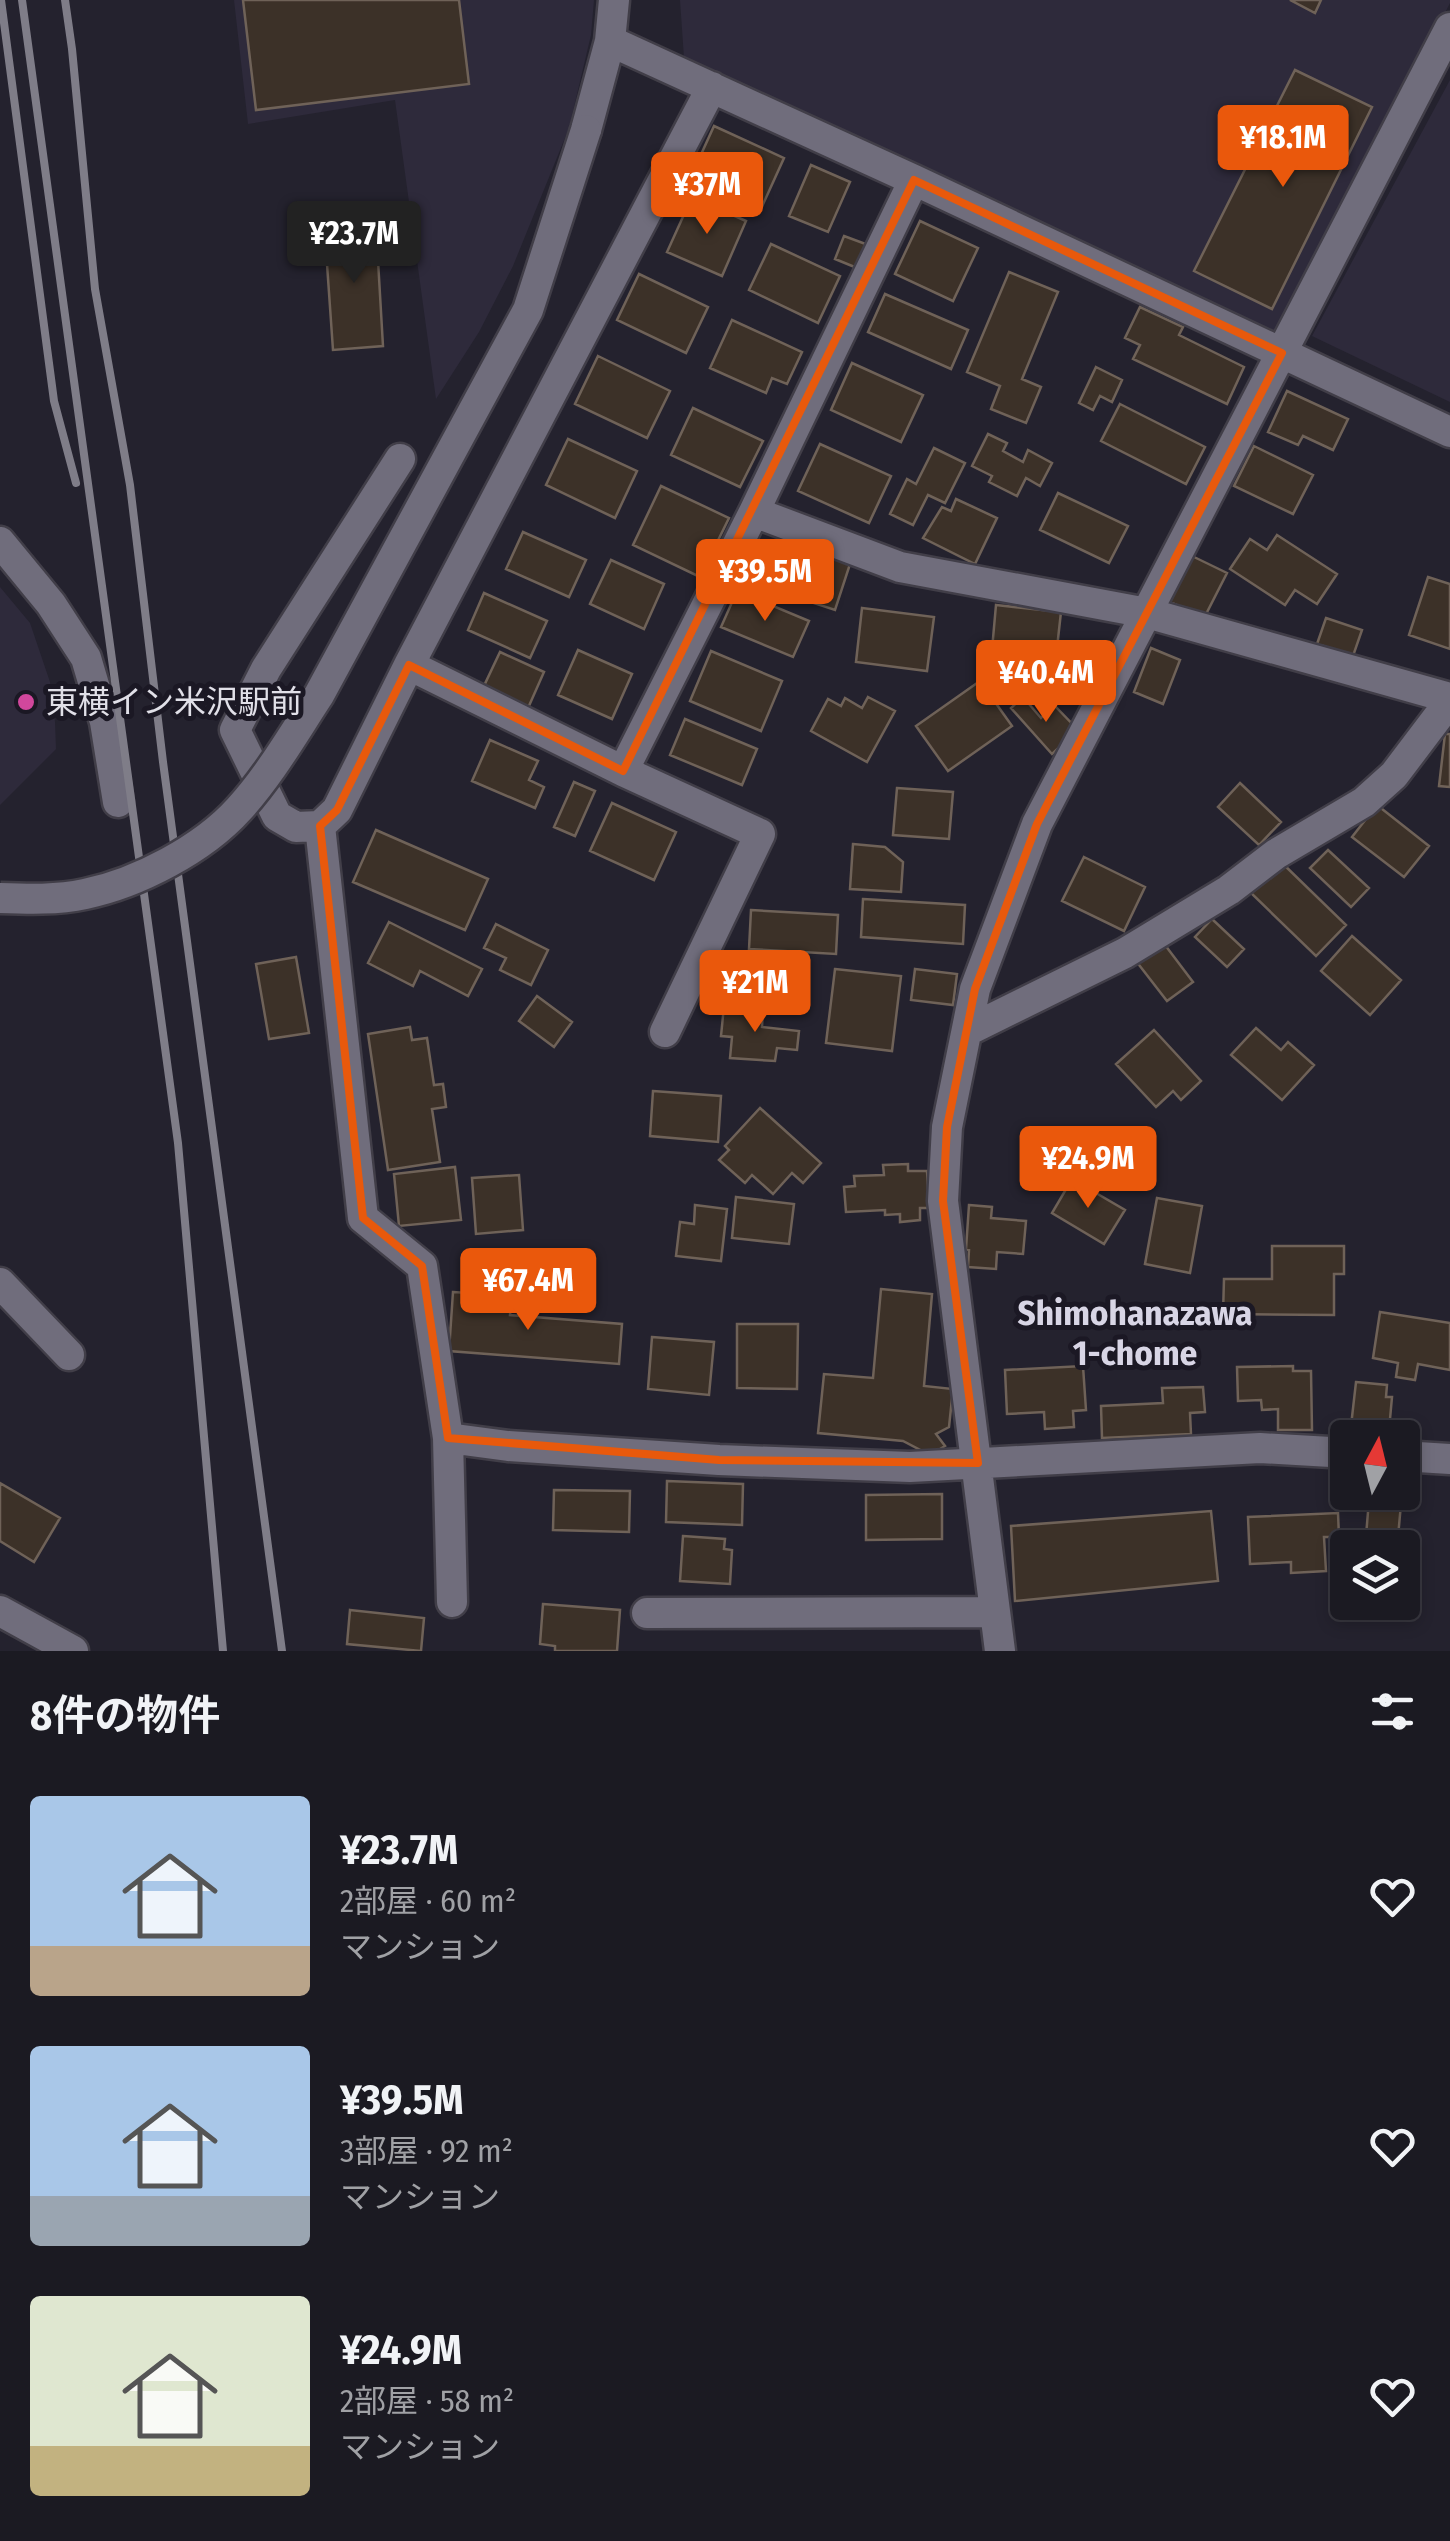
<!DOCTYPE html>
<html lang="ja">
<head>
<meta charset="utf-8">
<style>
  :root { --surface:#1b1a22; --page:#24232a; --text:#f1f3f6; --muted:#a0a1a5; --line:#393840; --accent:#ea580c }
  body { margin:0; font-family:"Fira Sans Condensed","Noto Sans JP",sans-serif; background:var(--page); color:var(--text); height:100vh; display:flex; flex-direction:column; font-size:38px; white-space:nowrap }
  * { box-sizing:border-box; margin:0 }
  p { font-size:32px; color:var(--muted) }
  .icon { flex:none; width:55px; height:55px; fill:none; stroke:currentColor; stroke-width:2; stroke-linecap:round; stroke-linejoin:round }
  .map { position:relative; height:1651px; overflow:hidden }
  .side { display:flex; flex-direction:column; background:var(--surface); flex:1 }
  .side>* { flex:none }
  .needle { width:65px; rotate:7deg }
  .fabs { position:absolute; left:1330px; top:1420px; display:grid; gap:20px }
  .fabs a { display:grid; place-items:center; width:90px; height:90px; border-radius:10px; background:var(--surface); box-shadow:0 5px 15px #0003,0 0 0 2px var(--line); font-size:50px }
  .price { position:absolute; translate:-50% -85px; padding:0 22px; border-radius:10px; background:var(--accent); color:#fff; font-size:32px; line-height:65px; filter:drop-shadow(0 2px 5px #0008) }
  .price::after { content:''; position:absolute; left:50%; top:60px; width:30px; height:22px; margin-left:-15px; background:inherit; clip-path:polygon(0 0,100% 0,50% 100%) }
  .price.selected { background:#222; color:#fff }
  ul { padding:0; list-style:none }
  li { display:flex; align-items:center; gap:30px; height:250px; padding:0 30px }
  li span { display:grid; place-items:center; flex:none; width:280px; height:200px; border-radius:10px; color:#555 }
  li>.icon { margin-inline-start:auto }
  span .icon { width:120px; height:120px; fill:#fffc; stroke-width:1 }
  li b { font-size:42px }
  h2 { display:flex; justify-content:space-between; align-items:center; height:120px; padding:0 30px; font-size:42px }
  .map>svg:first-child { display:block }
  .built { fill:#2e2a3b }
  .building { fill:#3c3128; stroke:#6f6258; stroke-width:2.5 }
  .lines { fill:none; stroke-linecap:round; stroke-linejoin:round }
  .street-casing { stroke:#413e48; stroke-width:35 }
  .secondary-casing { stroke:#413e48; stroke-width:35 }
  .street { stroke:#706d7c; stroke-width:30 }
  .secondary { stroke:#706d7c; stroke-width:30 }
  .rail { stroke:#7f7d88; stroke-width:8 }
  .street-bridge-casing { stroke:#413e48; stroke-width:35; stroke-linecap:butt }
  .street-bridge { stroke:#706d7c; stroke-width:30 }
  .marked { fill:none; stroke:#e8590c; stroke-width:8; stroke-linejoin:round }
  .hotel-dot { fill:#d1479c; stroke:#1b1824; stroke-width:4 }
  .labels { text-anchor:middle; stroke-width:10; stroke-linejoin:round; paint-order:stroke }
  .poi-label { font-size:32px; fill:#e1e0e8; stroke:#1b1824; text-anchor:start }
  .neighbourhood-label { font-size:35px; font-weight:bold; fill:#d8d5e5; stroke:#1b1824 }
</style>
</head>
<body>
<div class="map">
<svg width="1450" height="1651" viewBox="0 0 1450 1651">
  <rect width="100%" height="100%" fill="#24222e"/>
  <path class="built" d="M234 0H594L591 35 569 128 513 266 479 332 436 399 395 100 248 124Z
    M680 0H1450V3L1280 337 684 58Z
    M1450 80V402L1312 336Z
    M0 587 30 623 50 682 55 722 56 749 0 805Z"/>
  <path class="building" d="M243 0H459L469 84 256 110Z
    M1290 0H1321L1315 13Z
    M1295 70 1372 107 1272 309 1194 271Z
    M714 126 784 158 759 213 689 181Z
    M811 165 850 182 828 232 789 216Z
    M692 197 746 221 722 276 667 252Z
    M349 220 350 228 376 226 383 346 333 350 324 221Z
    M920 221 978 248 953 301 895 274Z
    M844 236 871 246 862 270 835 259Z
    M771 244 840 276 818 323 749 290Z
    M1009 272 1058 292 1022 379 1041 387 1026 423 991 409 1000 386 967 372Z
    M639 274 708 307 686 353 617 320Z
    M885 294 968 330 951 369 868 332Z
    M1140 307 1183 327 1179 335 1244 367 1227 404 1133 359 1140 345 1125 338Z
    M732 320 802 352 787 384 772 378 766 393 710 368Z
    M598 356 670 391 647 438 575 404Z
    M852 363 923 395 901 442 831 410Z
    M1096 367 1122 380 1112 402 1100 396 1093 410 1079 403Z
    M1287 391 1348 419 1333 450 1303 436 1298 445 1268 432Z
    M1120 404 1205 447 1186 484 1101 441Z
    M693 408 763 441 740 487 671 455Z
    M988 434 1007 443 1003 451 1023 462 1028 450 1052 463 1040 486 1026 478 1017 496 989 482 992 476 972 466Z
    M568 439 637 471 615 518 546 485Z
    M820 444 891 476 869 523 798 491Z
    M1254 446 1313 475 1293 514 1234 486Z
    M934 448 965 463 945 503 928 495 913 525 890 514 907 479 916 484Z
    M661 486 729 518 700 577 633 545Z
    M1058 493 1128 526 1109 563 1040 530Z
    M956 499 997 518 975 564 923 538 942 507 951 511Z
    M523 532 586 560 569 597 506 569Z
    M1277 535 1337 574 1317 604 1295 590 1285 605 1230 569 1250 539 1267 550Z
    M787 540 851 561 835 610 771 589Z
    M1192 556 1227 573 1204 618 1170 602Z
    M611 560 664 584 644 629 590 604Z
    M1428 577 1450 584V649L1409 635Z
    M737 591 809 621 793 657 721 627Z
    M484 593 547 621 530 658 468 630Z
    M996 605 1061 612 1056 657 992 650Z
    M862 608 934 617 927 671 856 662Z
    M1326 618 1362 630 1353 656 1317 644Z
    M1151 648 1180 660 1163 704 1134 692Z
    M578 650 632 674 612 719 558 695Z
    M711 651 782 681 761 731 690 701Z
    M500 652 544 672 528 708 483 688Z
    M980 681 1012 726 948 771 916 726Z
    M868 697 895 711 867 762 811 731 828 699 841 706 845 698 862 708Z
    M1023 697 1041 718 1054 705 1078 730 1052 754 1011 708Z
    M685 719 757 749 742 785 670 755Z
    M1445 734H1450V787L1439 786Z
    M490 740 538 761 529 780 544 787 535 808 472 781Z
    M574 782 595 791 575 836 554 827Z
    M1240 783 1281 822 1259 845 1218 807Z
    M897 788 953 792 949 839 893 835Z
    M612 803 676 832 654 880 590 851Z
    M1377 805 1429 846 1404 877 1352 837Z
    M376 830 488 879 465 930 353 882Z
    M853 844 885 847 903 862 901 892 850 889Z
    M1328 850 1369 888 1351 907 1310 868Z
    M1084 857 1145 887 1124 931 1062 901Z
    M1280 861 1346 925 1316 956 1250 892Z
    M863 899 965 905 963 944 861 937Z
    M751 910 838 915 836 954 749 949Z
    M1212 919 1244 949 1227 967 1195 937Z
    M389 922 482 969 468 996 420 971 413 986 368 963Z
    M496 924 548 950 531 985 500 970 506 958 484 948Z
    M1352 936 1401 980 1370 1015 1321 971Z
    M1162 941 1193 982 1167 1001 1136 961Z
    M296 957 309 1033 269 1039 256 964Z
    M835 969 901 976 892 1051 826 1043Z
    M915 969 957 974 953 1005 911 1000Z
    M537 996 572 1022 554 1047 519 1021Z
    M724 1006 763 1009 762 1027 799 1031 797 1050 777 1048 775 1061 730 1058 732 1037 721 1036Z
    M410 1027 412 1040 427 1038 434 1085 443 1084 446 1107 432 1109 440 1162 388 1170 368 1034Z
    M1256 1028 1281 1050 1288 1042 1314 1065 1282 1100 1231 1055Z
    M1154 1030 1201 1081 1181 1100 1173 1091 1156 1107 1116 1064Z
    M653 1091 721 1096 718 1142 650 1136Z
    M760 1108 821 1163 803 1183 792 1173 773 1194 752 1175 745 1183 719 1160 729 1150 725 1146Z
    M908 1164V1171H927L929 1208H920V1220L900 1222V1214L885 1215V1210L846 1212 844 1187 855 1186 854 1176 884 1175 883 1165Z
    M455 1167 461 1220 399 1226 394 1174Z
    M519 1175 523 1230 476 1234 472 1178Z
    M1072 1179 1125 1210 1104 1244 1052 1213Z
    M736 1197 794 1204 789 1244 732 1238Z
    M1157 1198 1202 1206 1190 1273 1145 1264Z
    M695 1205 727 1209 721 1261 676 1256 680 1222 694 1224Z
    M969 1205 992 1207 991 1218 1026 1221 1023 1254 997 1252 996 1269 968 1267 969 1250 966 1249Z
    M1272 1246H1344V1274H1334V1315L1223 1314 1224 1279H1272Z
    M881 1289 932 1294 924 1386 953 1389 949 1427 936 1434 945 1446 930 1455 903 1441 818 1433 824 1374 873 1378Z
    M453 1292 512 1296 510 1315 622 1324 619 1364 449 1351Z
    M1380 1312 1450 1323V1370L1418 1364 1415 1380 1396 1377 1398 1363 1373 1358Z
    M737 1324H798L797 1389 737 1388Z
    M652 1337 714 1342 709 1395 648 1389Z
    M1083 1366 1086 1410 1073 1411 1074 1427 1045 1429 1044 1412 1007 1414 1005 1370Z
    M1293 1366V1371H1311L1312 1430H1278V1409L1262 1410 1261 1400 1238 1401 1237 1367Z
    M1356 1382 1387 1385 1386 1397H1392L1389 1430 1351 1426Z
    M1203 1387 1205 1412 1190 1413 1191 1434 1102 1438 1101 1406 1163 1403 1162 1388Z
    M1402 1472 1411 1473 1408 1505 1401 1504 1397 1548H1365L1369 1500 1363 1499V1492H1402Z
    M667 1481 743 1484 742 1525 666 1522Z
    M0 1483 60 1518 34 1562 0 1541Z
    M554 1490 630 1491 629 1532 553 1530Z
    M942 1494V1539L866 1540V1495Z
    M1211 1511 1218 1581 1015 1601 1011 1526Z
    M1338 1513 1339 1537H1324L1326 1571 1291 1573V1562L1250 1564 1248 1517Z
    M683 1536 725 1539 724 1549 732 1550 730 1584 680 1581Z
    M543 1604 620 1610 617 1651H555V1646L540 1644Z
    M350 1610 424 1618 421 1651 347 1644Z"/>
  <g class="lines">
    <defs>
      <path id="street" d="M610 41 914 180 1450 432
        M586 130 610 41 614 0
        M400 459 266 669 235 730 277 816 296 827 320 826 337 810 409 665 712 87
        M754 512 900 567 1147 613 1450 698
        M0 542 51 604 86 658 105 722 118 802
        M409 665 623 771 760 834 665 1032
        M623 771 754 512 914 180
        M320 826 363 1218 422 1266 448 1438 508 1446 719 1460 910 1467 1260 1448 1348 1453
        M967 1031 1125 953 1229 890 1276 854 1364 802 1394 775 1450 701
        M0 1283 69 1355
        M448 1438 452 1602
        M1402 1456 1450 1459
        M647 1613 995 1612
        M1000 1651 943 1201 947 1127 975 989 1037 824 1450 28"/>
      <path id="secondary" d="M0 1611 73 1651"/>
    </defs>
    <use href="#street" class="street-casing"/>
    <use href="#secondary" class="secondary-casing"/>
    <use href="#street" class="street"/>
    <use href="#secondary" class="secondary"/>
    <path class="rail" d="M1 0 54 401 76 483
      M22 0 178 1143 223 1651
      M65 0 72 49 95 289 130 485 163 762 282 1651"/>
    <defs>
      <path id="street-bridge" d="M0 898C28 899 57 900 85 894 138 883 203 849 239 809 270 775 294 733 319 695L528 310 586 130"/>
    </defs>
    <use href="#street-bridge" class="street-bridge-casing"/>
    <use href="#street-bridge" class="street-bridge"/>
  </g>
  <path class="marked" d="M914 180 1282 353 1037 824 975 989 947 1127 943 1201 978 1463 719 1460 448 1438 422 1266 363 1218 320 826 337 810 409 665 623 771Z"/>
  <circle class="hotel-dot" cx="26" cy="702" r="10"/>
  <g class="labels">
    <g class="poi-label">
      <text x="46" y="713">東横イン米沢駅前</text>
    </g>
    <g class="neighbourhood-label">
      <text x="1135" y="1325">Shimohanazawa<tspan x="1135" dy="40">1-chome</tspan></text>
    </g>
  </g>
</svg>
<div class="fabs">
<a><svg class="needle" viewBox="-14 -14 28 28"><path d="M0-13l5 13h-10z" fill="#e53935"/><path d="M0 13l5-13h-10z" fill="#a0a1a5"/></svg></a>
<a><svg class="icon" aria-label="layers" viewBox="0 0 24 24"><path d="M12 4l9 5-9 5-9-5zM3 14l9 5 9-5"/></svg></a>
</div>
<b class="price" style="left:1283px;top:190px">¥18.1M</b>
<b class="price" style="left:707px;top:237px">¥37M</b>
<b class="price selected" style="left:354px;top:286px">¥23.7M</b>
<b class="price" style="left:765px;top:624px">¥39.5M</b>
<b class="price" style="left:1046px;top:725px">¥40.4M</b>
<b class="price" style="left:755px;top:1035px">¥21M</b>
<b class="price" style="left:1088px;top:1211px">¥24.9M</b>
<b class="price" style="left:528px;top:1333px">¥67.4M</b>
</div>
<section class="side">
<h2>8件の物件<svg class="icon" aria-label="filters" viewBox="0 0 24 24"><path d="M4 7h16M4 17h16"/><circle cx="9" cy="7" r="2"/><circle cx="15" cy="17" r="2"/></svg></h2>
<ul>
<li><span style="background:linear-gradient(#a9c7e8 75%,#b9a48a 0)"><svg class="icon" aria-label="home" viewBox="0 0 24 24"><path d="M3 11l9-7 9 7M6 9v11h12V9"/></svg></span><div><b>¥23.7M</b><p>2部屋 · 60 m²</p><p>マンション</p></div><svg class="icon" aria-label="heart" viewBox="0 0 24 24"><path d="M12 20l-8-8c-3-5 5-10 8-4 3-6 11-1 8 4z"/></svg></li>
<li><span style="background:linear-gradient(#a9c7e8 75%,#9aa5b1 0)"><svg class="icon" aria-label="home" viewBox="0 0 24 24"><path d="M3 11l9-7 9 7M6 9v11h12V9"/></svg></span><div><b>¥39.5M</b><p>3部屋 · 92 m²</p><p>マンション</p></div><svg class="icon" aria-label="heart" viewBox="0 0 24 24"><path d="M12 20l-8-8c-3-5 5-10 8-4 3-6 11-1 8 4z"/></svg></li>
<li><span style="background:linear-gradient(#dfe7d0 75%,#c2b280 0)"><svg class="icon" aria-label="home" viewBox="0 0 24 24"><path d="M3 11l9-7 9 7M6 9v11h12V9"/></svg></span><div><b>¥24.9M</b><p>2部屋 · 58 m²</p><p>マンション</p></div><svg class="icon" aria-label="heart" viewBox="0 0 24 24"><path d="M12 20l-8-8c-3-5 5-10 8-4 3-6 11-1 8 4z"/></svg></li>
</ul>
</section>
</body>
</html>
